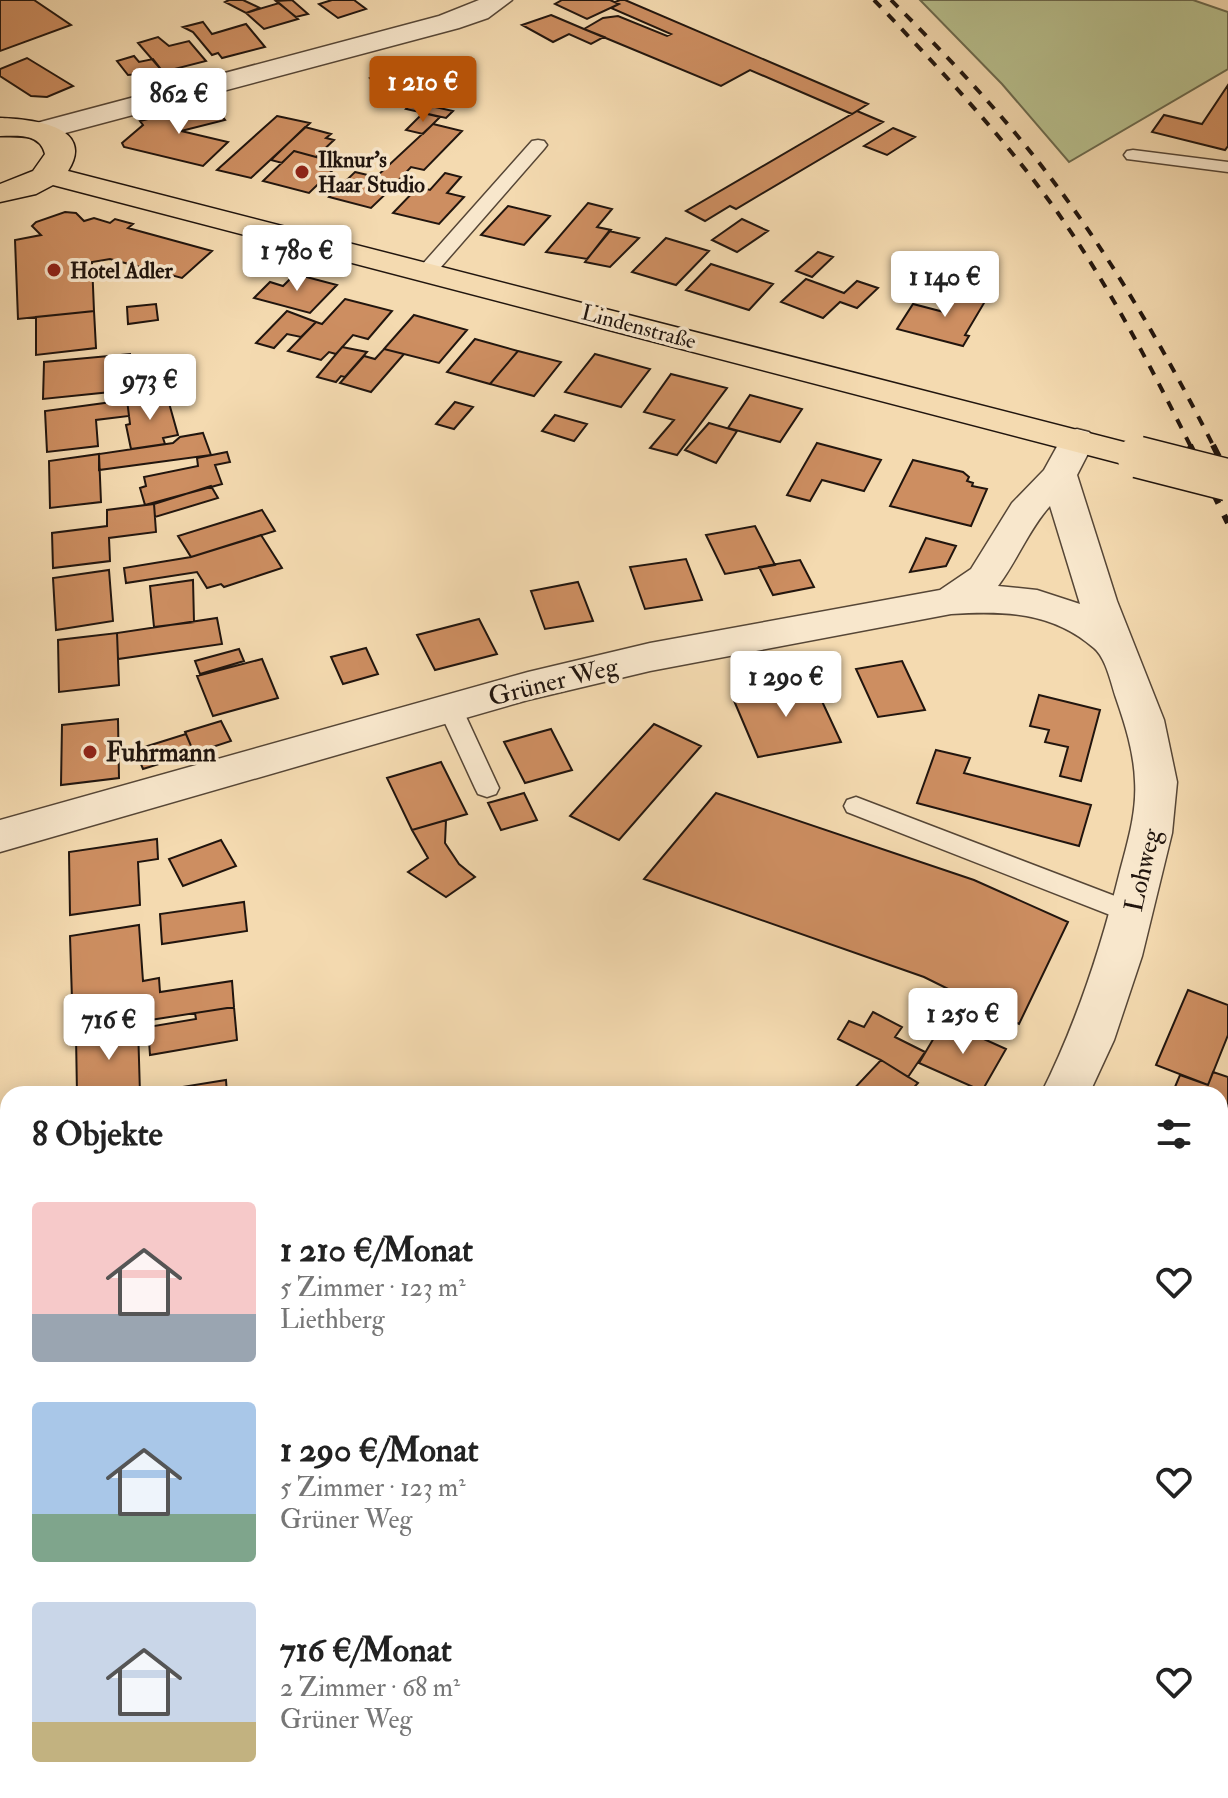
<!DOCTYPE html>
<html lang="de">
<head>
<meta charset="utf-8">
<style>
  :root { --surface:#fff; --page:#f6f6f6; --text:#222; --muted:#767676; --accent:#b45309 }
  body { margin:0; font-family:"IM FELL Double Pica",serif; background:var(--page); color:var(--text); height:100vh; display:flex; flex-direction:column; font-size:30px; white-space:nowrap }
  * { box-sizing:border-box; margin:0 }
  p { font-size:26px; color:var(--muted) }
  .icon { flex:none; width:44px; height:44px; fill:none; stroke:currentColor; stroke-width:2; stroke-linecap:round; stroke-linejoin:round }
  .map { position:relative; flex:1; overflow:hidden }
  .drawer { position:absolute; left:0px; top:1086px; width:1228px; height:712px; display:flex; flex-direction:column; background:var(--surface); border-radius:24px 24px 0 0; box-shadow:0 4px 20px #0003 }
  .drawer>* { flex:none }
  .price { position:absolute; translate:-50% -68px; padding:0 18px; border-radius:8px; background:#fff; color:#222; font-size:26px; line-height:52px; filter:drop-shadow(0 2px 4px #0008) }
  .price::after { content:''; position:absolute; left:50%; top:48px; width:24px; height:18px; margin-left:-12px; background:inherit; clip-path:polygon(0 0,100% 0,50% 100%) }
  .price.on { background:var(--accent); color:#fff }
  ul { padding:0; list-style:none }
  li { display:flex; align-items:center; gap:24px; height:200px; padding:0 32px }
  li span { display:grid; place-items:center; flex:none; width:224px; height:160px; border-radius:8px; color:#555 }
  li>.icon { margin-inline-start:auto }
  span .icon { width:96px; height:96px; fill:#fffc; stroke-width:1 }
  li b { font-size:34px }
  h2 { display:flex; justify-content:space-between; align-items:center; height:96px; padding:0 32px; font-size:34px }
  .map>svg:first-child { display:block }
  .green { fill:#b8c08e; stroke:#6c6a4e; stroke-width:2 }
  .building { fill:#cd8e61; stroke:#21150e; stroke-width:2 }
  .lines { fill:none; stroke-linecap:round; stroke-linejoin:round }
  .service-casing { stroke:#564636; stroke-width:3 }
  .minor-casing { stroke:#564636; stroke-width:3 }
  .primary-casing { stroke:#21150e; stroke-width:3 }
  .path { stroke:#21150e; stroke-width:6; stroke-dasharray:7 5; stroke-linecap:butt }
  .service { fill:#f8e7cc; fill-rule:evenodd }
  .minor { fill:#f8e7cc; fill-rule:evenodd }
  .primary { fill:#f4dab0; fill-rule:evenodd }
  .rail-far1 { stroke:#21150e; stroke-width:4; stroke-dasharray:10 10; stroke-linecap:butt }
  .rail { stroke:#21150e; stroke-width:6; stroke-dasharray:13 13; stroke-linecap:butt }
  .primary-bridge-casing { stroke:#21150e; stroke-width:44; stroke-linecap:butt }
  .primary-bridge { stroke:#f4dab0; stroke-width:41 }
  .poi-dot { fill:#8f2418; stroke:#f8e7cc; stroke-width:3 }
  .labels { text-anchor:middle; stroke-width:7; stroke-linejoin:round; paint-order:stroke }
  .far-poi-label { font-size:22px; font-weight:bold; fill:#21150e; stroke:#f8e7cc; text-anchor:start }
  .far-street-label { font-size:22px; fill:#21150e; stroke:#f8e7cc }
  .street-label { font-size:26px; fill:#21150e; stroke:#f8e7cc }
  .poi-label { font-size:26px; font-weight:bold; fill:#21150e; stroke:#f8e7cc; text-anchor:start }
</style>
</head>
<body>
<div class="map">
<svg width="1228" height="1798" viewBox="0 0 1228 1798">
  <rect width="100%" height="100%" fill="#f4dab0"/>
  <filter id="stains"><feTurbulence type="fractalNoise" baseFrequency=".0025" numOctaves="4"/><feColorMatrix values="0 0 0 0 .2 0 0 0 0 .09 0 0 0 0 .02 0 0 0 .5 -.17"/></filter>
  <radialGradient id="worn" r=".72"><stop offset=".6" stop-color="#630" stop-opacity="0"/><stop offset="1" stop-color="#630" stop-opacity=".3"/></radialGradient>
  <path class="green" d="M920 0H1193L1228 12V69L1069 162 1002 84Z"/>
  <path class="building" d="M0 0H34L71 25 0 51Z
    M229 0H243L260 8 246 13 225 2Z
    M292 0 308 14 296 17 276 1Z
    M332 0H354L366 9 338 18 319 4Z
    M562 0H610L619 4 587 19 555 4Z
    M620 0H625L868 104 852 114 750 70 721 86 584 29 603 18 618 16 667 36 671 34 611 8 619 4 615 2Z
    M279 3 298 19 264 29 246 13Z
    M551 15 584 29 604 37 591 44 569 34 553 42 522 25Z
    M203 22 212 34 246 24 265 47 222 58 218 53 212 55 193 32 183 27Z
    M158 37 169 46 189 41 206 61 163 72 138 43Z
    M134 56 139 62 153 59 163 72 128 75 117 61Z
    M27 58 73 86 47 97 31 96 0 76V69Z
    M404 65 429 86 391 98 370 78Z
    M1228 85V146L1225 150 1152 132 1164 115 1202 124Z
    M413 102 453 111 446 118 406 109Z
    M212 103 225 120 181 131 228 142 203 166 124 147 122 143 143 125 140 121Z
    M857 111 883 122 736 209 730 206 705 221 686 211Z
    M423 113 440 117 423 134 406 130Z
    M277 116 310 123 251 178 217 170Z
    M433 124 462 131 424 170 411 167 396 183 376 177Z
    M305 127 331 134 326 138 334 140 316 157 294 151 282 163 271 160Z
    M893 128 915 137 887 155 864 146Z
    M294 151 316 157 340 163 309 193 263 181Z
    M355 172 376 177 397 183 371 208 329 197Z
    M445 173 461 177 447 193 464 197 439 224 393 213 418 187 430 190Z
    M588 203 612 209 597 227 611 230 587 259 546 252Z
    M508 206 550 216 524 245 481 235Z
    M65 212 76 213 84 221 94 218 110 223 115 219 133 224 128 228 212 251 182 278 110 259 92 262 94 311 18 319 15 240 41 235 32 226 36 222Z
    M742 219 768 231 737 252 712 240Z
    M609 231 639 238 610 267 585 262Z
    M666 238 709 251 676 285 632 272Z
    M818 252 833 257 812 277 796 271Z
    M711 264 773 284 749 310 686 290Z
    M295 274 337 285 310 313 254 298 270 282 283 286Z
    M966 277 996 284 987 298 957 290Z
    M806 279 844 293 857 281 878 288 857 308 840 302 823 318 781 302Z
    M957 290 987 298 965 335 969 336 963 346 897 329 913 304 944 312Z
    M345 299 392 311 368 339 353 335 336 354 329 352 321 360 288 351 316 322 322 324Z
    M156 304 158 320 128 324 127 307Z
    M94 311 96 348 36 355V317Z
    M287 311 316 322 301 337 287 334 274 348 256 343Z
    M414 315 467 330 439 363 384 349Z
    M475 339 518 351 490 384 447 372Z
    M342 347 367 352 345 377 341 376 336 382 317 377Z
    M384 349 404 354 371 392 340 383 364 356 375 359Z
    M518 351 561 362 534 396 490 384Z
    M130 354V390L43 399 44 362Z
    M595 354 650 369 621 407 565 392Z
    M671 374 727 388 677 455 650 448 674 420 644 412Z
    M171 395 169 403 178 435 163 438 165 444 131 449 126 425 130 424 127 400Z
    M750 395 802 409 780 442 728 428Z
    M127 400 129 416 96 420 98 446 47 452 45 411Z
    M455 402 473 407 454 429 436 424Z
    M555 415 587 424 574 441 542 431Z
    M709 423 737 431 716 463 685 450Z
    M203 433 211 455 99 470V454L173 443 180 437Z
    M817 443 881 460 864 491 822 480 810 501 787 495Z
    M227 452 230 462 215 465 222 484 145 505 140 488 146 486 144 477 198 466 197 458Z
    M99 454 101 502 50 508 49 461Z
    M913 460 963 472 969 477 967 481 973 483 972 486 987 489 971 526 890 506Z
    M211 486 218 498 155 517 154 504Z
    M154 504 156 532 109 538 110 561 53 568 52 533 107 526V510Z
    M262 510 275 531 191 557 178 536Z
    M755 526 775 565 725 574 706 535Z
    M261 535 282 568 224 587 221 584 207 588 197 572 126 583 124 568 191 557Z
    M926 538 956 546 946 566 910 572Z
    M686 559 702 600 645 609 630 567Z
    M800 560 814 587 773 595 759 567Z
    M109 570 113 621 56 630 53 578Z
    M193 580 194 622 154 627 150 586Z
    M578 582 593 621 545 629 531 591Z
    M217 618 222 644 118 659 117 633Z
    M479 619 497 654 435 670 417 635Z
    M117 633 119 685 59 692 58 640Z
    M366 648 378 674 343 684 331 657Z
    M239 649 244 661 200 674 195 661Z
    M262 659 278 698 213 716 197 676Z
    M902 661 925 710 878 717 856 669Z
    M813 682 841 742 758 757 732 696Z
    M1039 695 1100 710 1081 781 1060 776 1068 747 1045 742 1049 730 1030 726Z
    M118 719 119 778 61 785 62 725Z
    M221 721 231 741 194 753 185 732Z
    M654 724 701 746 619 840 570 816Z
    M551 729 572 770 525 783 504 742Z
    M186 734 194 753 143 769 135 750Z
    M936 750 970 758 964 773 1091 805 1079 846 917 803Z
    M441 762 467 814 412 830 387 778Z
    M524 793 537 820 501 830 488 803Z
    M716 793 974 880 1068 922 1019 1024 924 977 644 879Z
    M446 820 445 843 459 864 475 877 446 897 408 872 428 858 412 830Z
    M157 839 158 859 138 862 140 905 70 915 69 852Z
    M221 840 236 866 183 886 169 859Z
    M244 902 247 931 162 944 160 914Z
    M139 925 143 981 159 978 160 992 232 981 234 1007 73 1032 70 936Z
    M1188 990 1228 1005V1035L1208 1085 1156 1065Z
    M234 1007 237 1040 150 1055 148 1027 196 1019 195 1013Z
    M873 1012 902 1027 895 1037 925 1052 908 1077 881 1060 838 1039 849 1021 864 1027Z
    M944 1021 1006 1049 982 1091 919 1063Z
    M138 1026 140 1094H77L76 1036Z
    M881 1060 918 1083 908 1094H849Z
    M1213 1072 1228 1077V1106L1220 1112V1094H1172L1180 1075 1208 1085Z
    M226 1080 227 1094H183L182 1087Z
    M1220 1156 1227 1236 1220 1235Z
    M1220 1235 1228 1236V1363L1220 1362Z
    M1220 1362 1228 1363V1476L1220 1379Z
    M109 1790H193L185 1798H109Z
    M490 1790H560L573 1798H485Z"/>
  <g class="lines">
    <defs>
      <path id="service" d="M538 140 544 141 547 145 544 149 434 275H420L418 271 420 267 532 141Z
        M1133 150 1228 162V172L1127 159 1124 155 1127 151Z
        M450 700 458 702 462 708 499 788 496 794 487 797 478 794 475 788 438 708 442 702Z
        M856 797 1141 906 1145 913 1141 920 1132 923 1123 920 847 812 844 806 847 800Z
        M1115 1790H1151L1148 1798H1112Z"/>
      <path id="minor" d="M479 0H512L488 18 459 28 39 140 29 137 24 131 29 125 439 16Z
        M1077 429 1089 432 1095 440 1077 475 1117 601 1164 720 1177 782 1172 833 1142 956 1114 1040 1089 1094H1041C1077 1022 1101 948 1120 871 1128 841 1137 811 1135 781 1134 752 1125 724 1116 698 1111 683 1106 658 1094 648 1051 611 1004 611 951 614L650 671 528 700 0 852V820L528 672 650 643 940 590 971 569 1012 503 1044 470 1065 432ZM1050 506 1080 604 1037 590 998 586C1017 561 1029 529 1050 506Z
        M298 1790H364L361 1798H295Z"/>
      <path id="primary" d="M0 118C29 119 97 125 68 171L1151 449 1156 457 1151 465 1138 468 53 185 36 194 0 202V184L33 171 45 154C40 133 18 136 0 136Z"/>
    </defs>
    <use href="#service" class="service-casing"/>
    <use href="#minor" class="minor-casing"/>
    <use href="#primary" class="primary-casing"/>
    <path class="path" d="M869 1790 884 1798
      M952 1798 955 1790"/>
    <use href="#service" class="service"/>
    <use href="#minor" class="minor"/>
    <use href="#primary" class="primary"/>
    <path class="rail-far1" d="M874 0C939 68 1003 136 1058 213 1109 286 1151 367 1191 447
      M891 0C947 56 1002 113 1050 177 1114 261 1166 353 1214 447"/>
    <path class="rail" d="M1190 445 1228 523
      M1213 445 1228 475"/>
    <defs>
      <path id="primary-bridge" d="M1138 457 1228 480"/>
    </defs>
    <use href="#primary-bridge" class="primary-bridge-casing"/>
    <use href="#primary-bridge" class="primary-bridge"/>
  </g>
  <g class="poi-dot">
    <circle cx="302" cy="172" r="8"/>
    <circle cx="54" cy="270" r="8"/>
    <circle cx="90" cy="752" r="8"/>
  </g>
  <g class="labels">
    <g class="far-poi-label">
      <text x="318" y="167">Ilknur's<tspan x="318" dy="25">Haar Studio</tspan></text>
      <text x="70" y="278">Hotel Adler</text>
    </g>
    <g class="far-street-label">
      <text transform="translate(639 326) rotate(15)" y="8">Lindenstraße</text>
    </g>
    <g class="street-label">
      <text transform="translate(553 681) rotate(-14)" y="9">Grüner Weg</text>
      <text transform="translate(1142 870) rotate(-77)" y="9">Lohweg</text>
    </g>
    <g class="poi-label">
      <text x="106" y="761">Fuhrmann</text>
    </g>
  </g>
  <rect width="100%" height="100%" filter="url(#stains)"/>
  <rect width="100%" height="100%" fill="url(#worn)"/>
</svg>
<b class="price on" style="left:423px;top:124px">1 210 €</b>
<b class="price" style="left:179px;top:136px">862 €</b>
<b class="price" style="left:297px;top:293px">1 780 €</b>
<b class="price" style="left:945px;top:319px">1 140 €</b>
<b class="price" style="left:150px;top:422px">973 €</b>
<b class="price" style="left:786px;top:719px">1 290 €</b>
<b class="price" style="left:963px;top:1056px">1 250 €</b>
<b class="price" style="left:109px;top:1062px">716 €</b>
<section class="drawer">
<h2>8 Objekte<svg class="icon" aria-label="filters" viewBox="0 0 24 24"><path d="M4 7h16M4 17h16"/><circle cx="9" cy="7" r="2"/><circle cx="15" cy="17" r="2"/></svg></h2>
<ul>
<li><span style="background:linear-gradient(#f6c9c9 70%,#9aa5b1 0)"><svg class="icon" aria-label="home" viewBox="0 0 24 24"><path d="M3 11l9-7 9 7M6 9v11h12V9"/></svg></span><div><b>1 210 €/Monat</b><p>5 Zimmer · 123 m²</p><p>Liethberg</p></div><svg class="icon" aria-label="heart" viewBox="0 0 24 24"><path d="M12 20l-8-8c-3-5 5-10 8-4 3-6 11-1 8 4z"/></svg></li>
<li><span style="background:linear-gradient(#a9c7e8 70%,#7fa58c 0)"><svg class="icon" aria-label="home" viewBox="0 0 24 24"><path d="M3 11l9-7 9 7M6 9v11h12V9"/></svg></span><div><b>1 290 €/Monat</b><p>5 Zimmer · 123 m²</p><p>Grüner Weg</p></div><svg class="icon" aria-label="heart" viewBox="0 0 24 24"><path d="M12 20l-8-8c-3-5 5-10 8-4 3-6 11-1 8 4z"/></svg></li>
<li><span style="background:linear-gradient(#c9d6e8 75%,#c2b280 0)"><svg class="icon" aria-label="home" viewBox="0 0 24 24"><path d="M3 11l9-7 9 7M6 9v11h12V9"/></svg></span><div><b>716 €/Monat</b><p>2 Zimmer · 68 m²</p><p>Grüner Weg</p></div><svg class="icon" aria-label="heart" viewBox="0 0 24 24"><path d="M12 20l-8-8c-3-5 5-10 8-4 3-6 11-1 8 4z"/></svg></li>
</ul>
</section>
</div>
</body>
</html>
